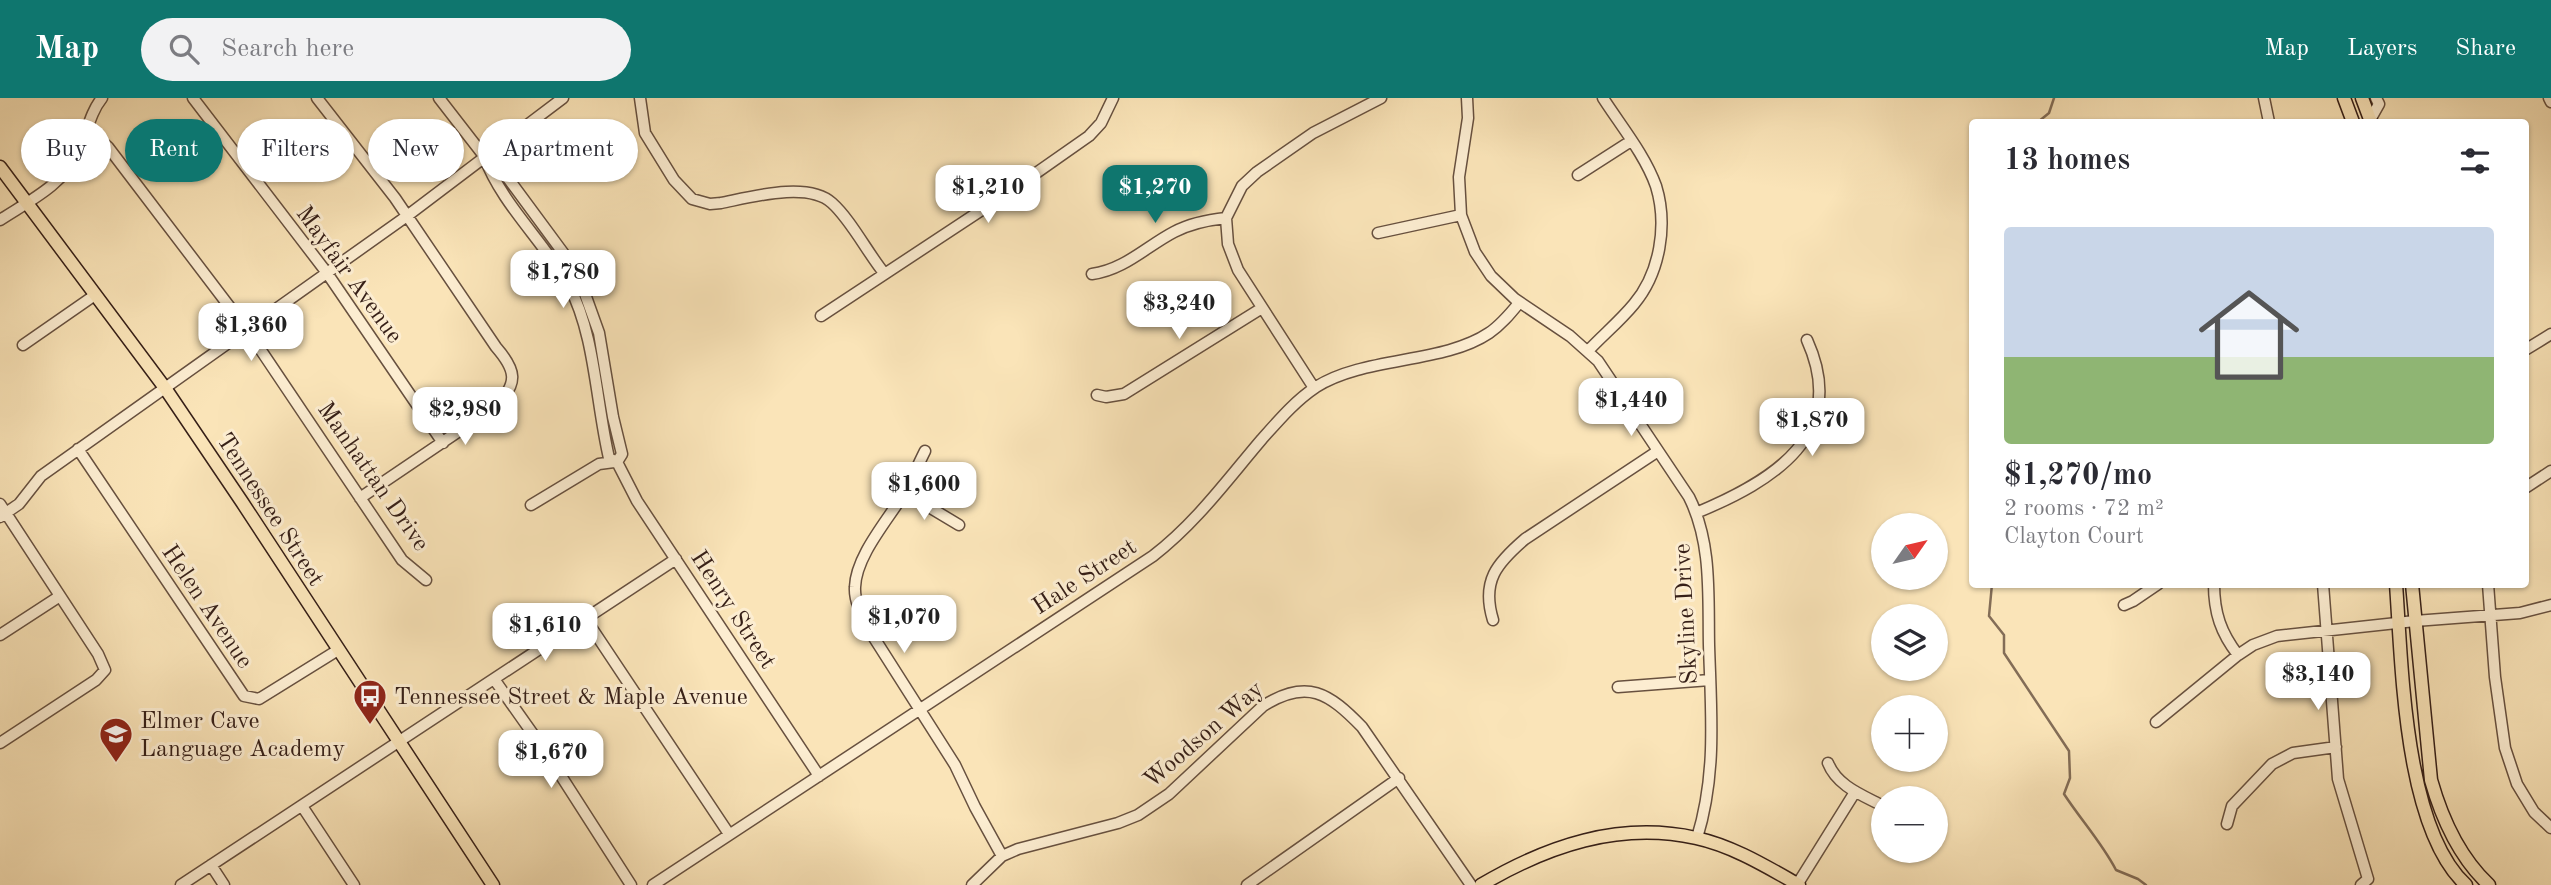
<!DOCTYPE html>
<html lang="en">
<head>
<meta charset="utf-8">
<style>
  :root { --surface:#fff; --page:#f2f2f3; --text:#2b2b33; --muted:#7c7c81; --accent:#0f766e }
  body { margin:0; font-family:"Old Standard TT",serif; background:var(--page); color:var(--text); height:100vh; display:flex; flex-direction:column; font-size:26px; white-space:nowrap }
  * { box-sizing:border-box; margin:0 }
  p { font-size:23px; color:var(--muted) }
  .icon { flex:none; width:38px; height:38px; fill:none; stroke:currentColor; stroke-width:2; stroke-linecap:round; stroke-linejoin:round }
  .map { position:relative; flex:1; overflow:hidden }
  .side { position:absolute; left:1969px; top:21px; width:560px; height:469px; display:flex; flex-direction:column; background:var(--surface); border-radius:7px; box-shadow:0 2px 5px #0004 }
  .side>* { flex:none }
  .guide { position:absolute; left:21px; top:21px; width:665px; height:63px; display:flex; gap:14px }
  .needle { width:46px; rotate:56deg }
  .buttons { position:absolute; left:1871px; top:415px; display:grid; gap:14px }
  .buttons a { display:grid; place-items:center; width:77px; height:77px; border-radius:50%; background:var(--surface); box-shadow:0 2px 5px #0004; font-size:35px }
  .price { position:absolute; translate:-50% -60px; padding:0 16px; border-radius:14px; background:#fff; color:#222; font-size:23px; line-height:46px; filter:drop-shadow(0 2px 4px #0008) }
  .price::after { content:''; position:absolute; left:50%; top:42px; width:21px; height:16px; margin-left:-10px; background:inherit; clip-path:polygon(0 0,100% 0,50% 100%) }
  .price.active { background:var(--accent); color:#fff }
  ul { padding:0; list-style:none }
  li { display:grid; align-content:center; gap:14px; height:371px; padding:0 35px }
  li span { display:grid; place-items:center; height:217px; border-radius:7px; color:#555 }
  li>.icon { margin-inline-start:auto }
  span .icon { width:126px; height:126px; fill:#fffc; stroke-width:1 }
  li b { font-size:30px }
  h2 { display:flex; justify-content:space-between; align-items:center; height:84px; padding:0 35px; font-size:30px }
  .tag { padding:0 24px; border-radius:32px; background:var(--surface); box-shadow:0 2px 5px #0004; font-size:24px; line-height:63px }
  .tag.active { background:var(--accent); color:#fff }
  header { display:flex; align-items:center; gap:42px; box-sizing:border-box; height:98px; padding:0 35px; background:var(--accent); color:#fff }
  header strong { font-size:33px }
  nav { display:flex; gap:38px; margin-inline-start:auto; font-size:24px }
  .search { width:490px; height:63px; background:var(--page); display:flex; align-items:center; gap:18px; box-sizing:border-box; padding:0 24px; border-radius:38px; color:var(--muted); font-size:26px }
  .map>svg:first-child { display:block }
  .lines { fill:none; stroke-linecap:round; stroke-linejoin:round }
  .stream { stroke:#836d57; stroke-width:2.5 }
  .minor-casing { stroke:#67503f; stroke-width:13 }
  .major-casing { stroke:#361f17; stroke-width:15 }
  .minor { stroke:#fcedd1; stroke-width:10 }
  .major { stroke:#fae4b8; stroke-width:12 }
  .labels { text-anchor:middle; stroke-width:6; stroke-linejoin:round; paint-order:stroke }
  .street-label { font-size:24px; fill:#361f17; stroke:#fcedd1 }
  .poi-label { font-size:24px; fill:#361f17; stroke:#fcedd1; text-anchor:start }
</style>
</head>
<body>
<header>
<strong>Map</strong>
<div class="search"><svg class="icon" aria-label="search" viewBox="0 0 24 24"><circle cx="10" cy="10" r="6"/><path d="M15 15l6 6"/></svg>Search here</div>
<nav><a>Map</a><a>Layers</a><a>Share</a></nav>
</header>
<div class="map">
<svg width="2551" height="787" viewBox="0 0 2551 787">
  <rect width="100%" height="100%" fill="#fae4b8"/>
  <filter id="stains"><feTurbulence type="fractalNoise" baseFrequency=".00286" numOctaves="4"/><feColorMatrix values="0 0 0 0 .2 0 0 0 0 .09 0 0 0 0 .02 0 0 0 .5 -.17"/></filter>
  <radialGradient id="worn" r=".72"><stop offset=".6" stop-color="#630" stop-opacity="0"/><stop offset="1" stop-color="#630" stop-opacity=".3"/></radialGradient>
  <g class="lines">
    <path class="stream" d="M2038 24 2049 15 2054 0
      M1992 486 1989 518 2004 537V555L2069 653 2070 680 2064 696C2081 722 2102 745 2116 772L2138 781 2146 787"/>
    <defs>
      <path id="minor" d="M193 0 327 175 443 345
        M317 0 395 100 496 249C516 272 519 285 496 308L360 400
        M439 0 484 58 502 72 567 160 580 182 599 235 613 319 622 356 617 364
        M640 0 645 35 674 82 692 101 710 106 721 105C751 99 808 83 832 105 851 122 867 154 884 175
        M1467 0 1468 20 1459 79 1461 117 1475 154 1491 178 1515 201 1570 238 1598 263 1689 399C1712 445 1708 497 1709 547 1711 614 1717 675 1697 740
        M2264 0 2269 24
        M2549 0 2551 4
        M2370 22 2379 6 2376 0
        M87 30 108 49 248 233 402 462 426 482
        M484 58C502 107 543 142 569 188 595 236 596 305 609 360L617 364 637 403 819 678
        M1578 77 1631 43
        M0 122C29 103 63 87 78 55 87 37 89 16 102 0
        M1378 135 1461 117
        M1092 176C1124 172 1147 148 1174 134 1191 125 1207 122 1226 120
        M821 218 1012 92 1089 38 1101 25 1113 0
        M23 247 95 197
        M2525 252 2551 236
        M1588 253C1603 237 1620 223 1634 206 1660 175 1668 127 1656 88 1645 57 1621 28 1603 0
        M1314 290 1238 172 1228 146 1226 120 1242 88 1257 74 1313 35 1381 0
        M1097 297 1106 299 1124 296 1262 210
        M78 351 244 598 259 601 338 552
        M925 353C918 367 911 383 903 397 887 423 856 458 855 489 854 505 864 521 871 535L955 667 975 709 1002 758
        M2525 390 2551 373
        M904 394 959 427
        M0 406 98 556 105 572 96 582 0 645
        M531 407 599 366 614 364
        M1696 415C1773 383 1850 337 1807 242
        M0 419 19 406 41 378 407 118 563 0
        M2214 486C2214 515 2221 535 2238 557
        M2323 486 2338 681 2368 781 2361 787
        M2488 486 2495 579 2505 650 2517 686 2534 714 2551 730
        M2124 507 2133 503 2158 486
        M585 520 729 736
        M1493 522C1481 483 1497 465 1525 441L1658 353
        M0 537 60 498
        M494 581 547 656 631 787
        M1618 589 1710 582
        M2156 624 2238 557 2253 547 2277 538 2415 523 2520 515 2551 507
        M1828 665C1837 688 1862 697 1883 708
        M302 708 354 787
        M2227 726 2232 708 2272 666 2293 655 2336 649
        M211 767 224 787
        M181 787 676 461
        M653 787 1153 458C1196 425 1227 382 1262 341 1279 322 1295 303 1316 289 1365 258 1443 266 1489 235 1501 227 1510 216 1519 205
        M972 787 1002 758 1018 751 1118 725 1138 717 1169 696 1263 608C1307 580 1329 595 1362 629L1471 787
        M1247 787 1399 680
        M1797 787 1855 694"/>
      <path id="major" d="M2344 0 2353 24
        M2362 0 2371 24
        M0 69 165 290 242 404 493 787
        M2396 486C2402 567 2404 730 2466 787
        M2412 486 2431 682C2442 721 2459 759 2489 787
        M1481 787C1547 748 1619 723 1696 740 1733 748 1767 769 1799 787"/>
    </defs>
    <use href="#minor" class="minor-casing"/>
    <use href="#major" class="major-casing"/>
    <use href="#minor" class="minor"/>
    <use href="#major" class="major"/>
  </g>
  <defs>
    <symbol id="bus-pin" viewBox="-11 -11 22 30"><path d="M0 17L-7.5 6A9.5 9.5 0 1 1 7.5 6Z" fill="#8f2418" stroke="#fcedd1"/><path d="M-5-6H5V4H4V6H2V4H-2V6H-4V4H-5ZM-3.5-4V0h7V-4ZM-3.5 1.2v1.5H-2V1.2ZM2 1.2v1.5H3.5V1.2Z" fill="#fff"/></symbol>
    <symbol id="school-pin" viewBox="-11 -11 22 30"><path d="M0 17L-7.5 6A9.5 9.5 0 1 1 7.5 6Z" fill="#8f2418" stroke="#fcedd1"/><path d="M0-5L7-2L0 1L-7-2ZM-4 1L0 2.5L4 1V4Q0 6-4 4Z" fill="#fff"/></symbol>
  </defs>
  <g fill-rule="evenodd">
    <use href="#bus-pin" x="351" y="579" width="38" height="52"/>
    <use href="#school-pin" x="97" y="617" width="38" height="52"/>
  </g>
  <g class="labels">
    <g class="street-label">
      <text transform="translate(350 176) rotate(54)" y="8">Mayfair Avenue</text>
      <text transform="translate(374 378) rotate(55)" y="8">Manhattan Drive</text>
      <text transform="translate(271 411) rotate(57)" y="8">Tennessee Street</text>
      <text transform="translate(1084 478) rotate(-33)" y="8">Hale Street</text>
      <text transform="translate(208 508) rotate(56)" y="8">Helen Avenue</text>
      <text transform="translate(734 511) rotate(57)" y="8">Henry Street</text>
      <text transform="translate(1685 516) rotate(-93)" y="8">Skyline Drive</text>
      <text transform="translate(1203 636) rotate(-41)" y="8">Woodson Way</text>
    </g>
    <g class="poi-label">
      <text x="394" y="606">Tennessee Street &amp; Maple Avenue</text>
      <text x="140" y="630">Elmer Cave<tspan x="140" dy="28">Language Academy</tspan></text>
    </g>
  </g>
  <rect width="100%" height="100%" filter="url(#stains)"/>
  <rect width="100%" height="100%" fill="url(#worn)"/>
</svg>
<div class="buttons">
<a><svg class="needle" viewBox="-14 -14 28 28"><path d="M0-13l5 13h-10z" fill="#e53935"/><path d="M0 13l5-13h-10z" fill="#7c7c81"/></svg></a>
<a><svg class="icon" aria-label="layers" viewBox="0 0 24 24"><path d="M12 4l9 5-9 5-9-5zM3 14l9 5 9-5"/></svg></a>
<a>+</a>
<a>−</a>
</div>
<b class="price" style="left:988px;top:127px">$1,210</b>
<b class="price active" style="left:1155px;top:127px">$1,270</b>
<b class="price" style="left:563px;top:212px">$1,780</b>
<b class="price" style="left:1179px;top:243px">$3,240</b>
<b class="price" style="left:251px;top:265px">$1,360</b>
<b class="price" style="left:1631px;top:340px">$1,440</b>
<b class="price" style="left:465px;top:349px">$2,980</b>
<b class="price" style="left:1812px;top:360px">$1,870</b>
<b class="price" style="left:924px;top:424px">$1,600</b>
<b class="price" style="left:904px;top:557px">$1,070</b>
<b class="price" style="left:545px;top:565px">$1,610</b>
<b class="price" style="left:2318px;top:614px">$3,140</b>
<b class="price" style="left:551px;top:692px">$1,670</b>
<div class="guide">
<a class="tag">Buy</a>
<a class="tag active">Rent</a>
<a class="tag">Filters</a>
<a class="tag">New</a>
<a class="tag">Apartment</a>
</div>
<section class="side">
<h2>13 homes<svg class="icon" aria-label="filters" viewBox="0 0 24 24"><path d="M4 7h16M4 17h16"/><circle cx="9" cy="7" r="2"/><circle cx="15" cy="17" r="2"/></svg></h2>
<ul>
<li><span style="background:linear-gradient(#c9d6e8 60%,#8fb573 0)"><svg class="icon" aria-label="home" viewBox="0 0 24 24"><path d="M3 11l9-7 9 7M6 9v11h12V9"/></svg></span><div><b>$1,270/mo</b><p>2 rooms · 72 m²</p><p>Clayton Court</p></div></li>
</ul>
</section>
</div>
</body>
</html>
